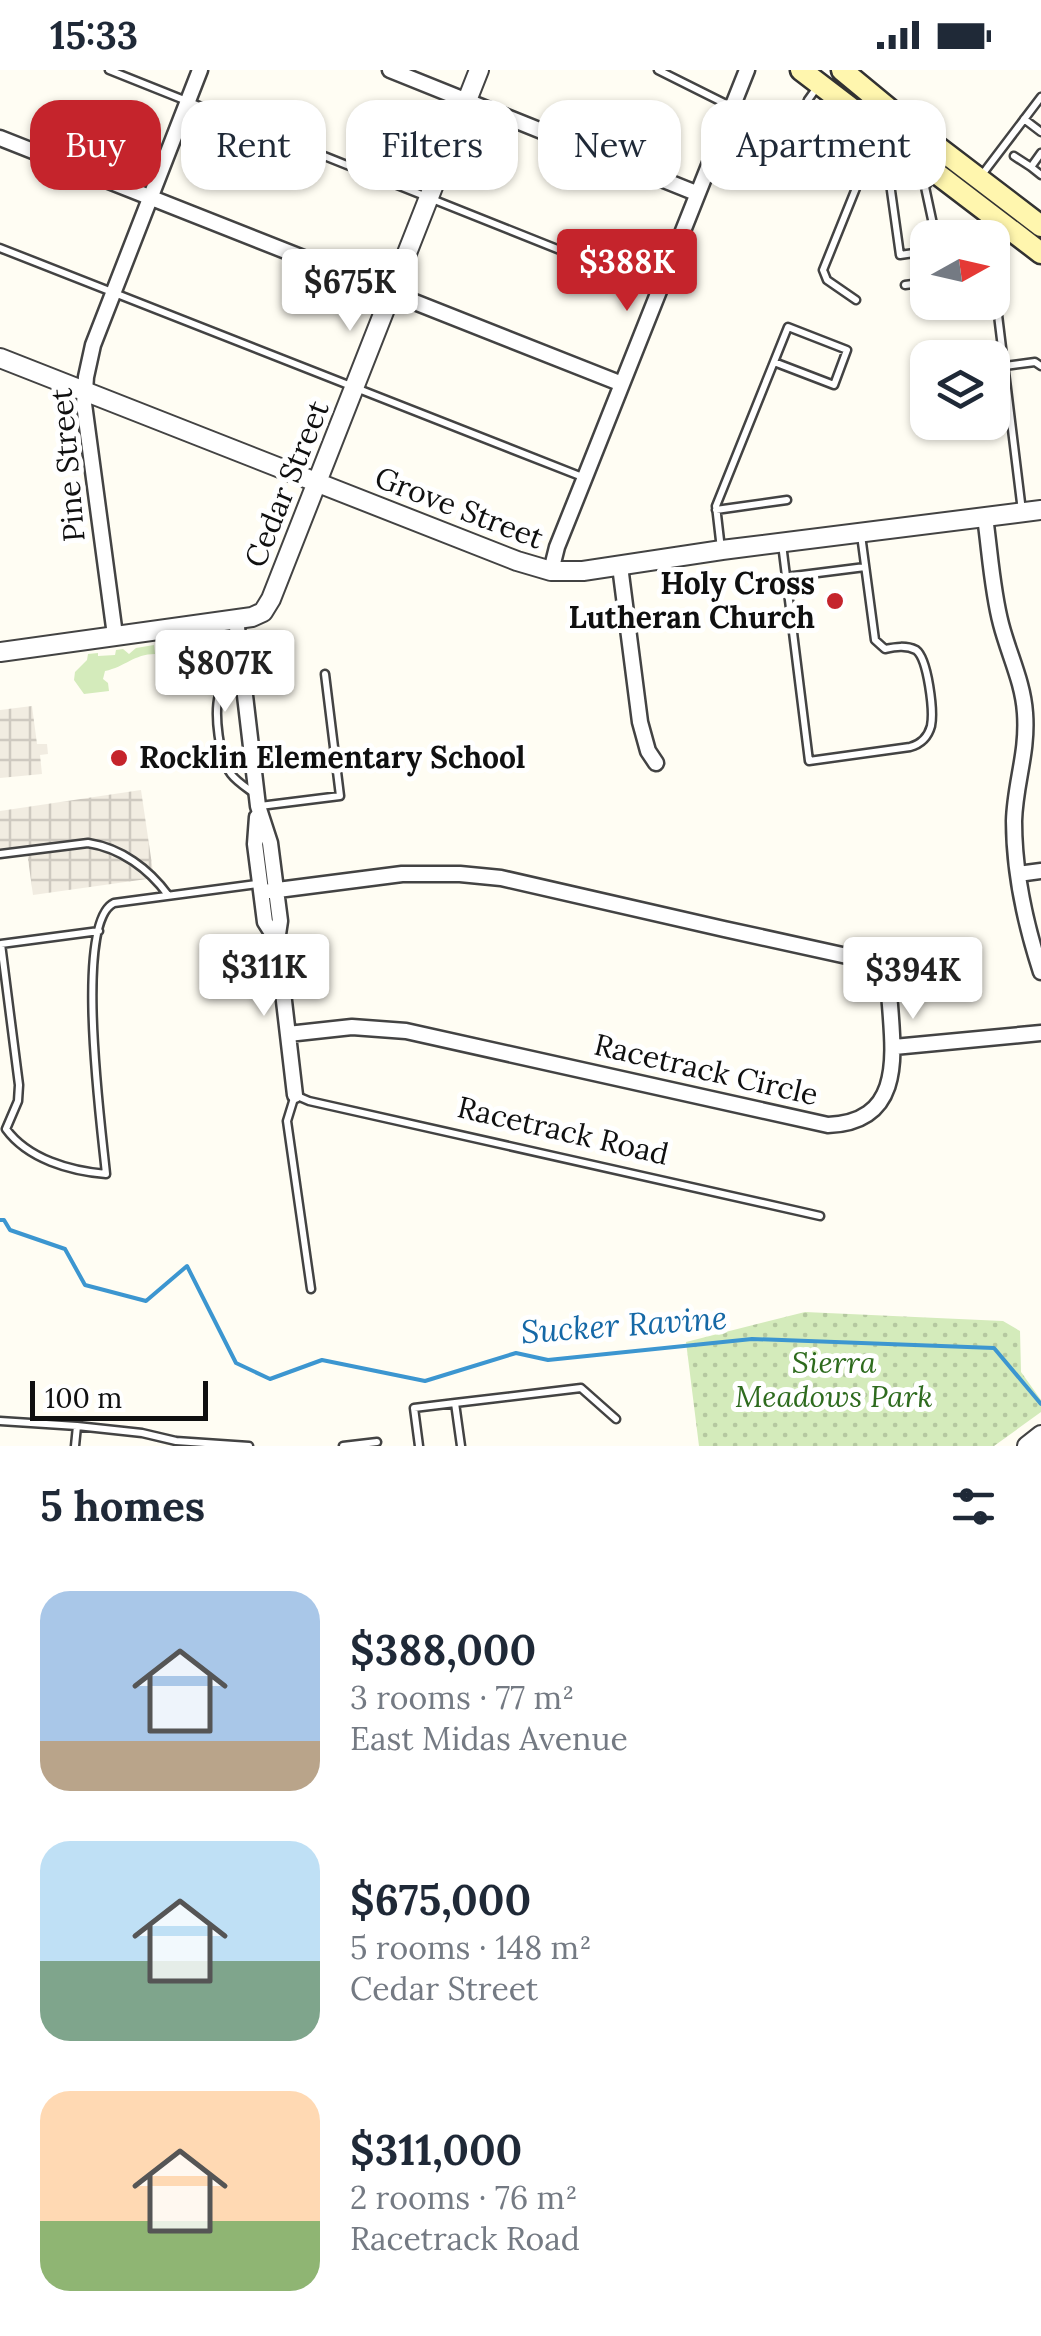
<!DOCTYPE html>
<html lang="en">
<head>
<meta charset="utf-8">
<style>
  :root { --surface:#fff; --page:#f6f6f7; --text:#1f2937; --muted:#747a83; --accent:#c5242c }
  body { margin:0; font-family:Lora,serif; background:var(--page); color:var(--text); height:100vh; display:flex; flex-direction:column; font-size:38px; white-space:nowrap }
  * { box-sizing:border-box; margin:0 }
  p { font-size:32px; color:var(--muted) }
  .icon { flex:none; width:55px; height:55px; fill:none; stroke:currentColor; stroke-width:2; stroke-linecap:round; stroke-linejoin:round }
  .map { position:relative; height:1376px; overflow:hidden }
  .sheet { display:flex; flex-direction:column; background:var(--surface); flex:1 }
  .sheet>* { flex:none }
  .hud { position:absolute; left:30px; top:30px; width:982px; height:90px; display:flex; gap:20px }
  .needle { width:65px; rotate:82deg }
  .fabs { position:absolute; left:910px; top:150px; display:grid; gap:20px }
  .fabs a { display:grid; place-items:center; width:100px; height:100px; border-radius:20px; background:var(--surface); box-shadow:0 2px 8px #0004; font-size:50px }
  .scale { position:absolute; left:30px; bottom:25px; width:178px; box-sizing:border-box; padding-left:10px; border:5px solid #101010; border-top:0; font-size:28px; line-height:35px; white-space:nowrap; color:#101010; -webkit-text-stroke:8px #fff; paint-order:stroke }
  .price { position:absolute; translate:-50% -85px; padding:0 22px; border-radius:10px; background:#fff; color:#222; font-size:32px; line-height:65px; filter:drop-shadow(0 2px 5px #0008) }
  .price::after { content:''; position:absolute; left:50%; top:60px; width:30px; height:22px; margin-left:-15px; background:inherit; clip-path:polygon(0 0,100% 0,50% 100%) }
  .price.on { background:var(--accent); color:#fff }
  ul { padding:0; list-style:none }
  li { display:flex; align-items:center; gap:30px; height:250px; padding:0 40px }
  li span { display:grid; place-items:center; flex:none; width:280px; height:200px; border-radius:30px; color:#555 }
  li>.icon { margin-inline-start:auto }
  span .icon { width:120px; height:120px; fill:#fffc; stroke-width:1 }
  li b { font-size:42px }
  h2 { display:flex; justify-content:space-between; align-items:center; height:120px; padding:0 40px; font-size:42px }
  .pill { padding:0 35px; border-radius:30px; background:var(--surface); box-shadow:0 2px 8px #0004; font-size:35px; line-height:90px }
  .pill.on { background:var(--accent); color:#fff }
  .status { display:flex; justify-content:space-between; align-items:center; height:70px; padding:0 50px; background:var(--surface); direction:ltr }
  .status svg { height:28px; fill:currentColor }
  .map>svg:first-child { display:block }
  .grass { fill:#d4ebbb }
  .park { fill:url(#park-dots) }
  .plaza { fill:url(#plaza-grid) }
  .lines { fill:none; stroke-linecap:round; stroke-linejoin:round }
  .stream { stroke:#3c96d0; stroke-width:4 }
  .service-casing { stroke:#434343; stroke-width:11 }
  .minor-casing { stroke:#434343; stroke-width:19 }
  .tertiary-casing { stroke:#434343; stroke-width:22 }
  .secondary-casing { stroke:#323232; stroke-width:25 }
  .service { stroke:#fff; stroke-width:6 }
  .minor { stroke:#fff; stroke-width:14 }
  .tertiary { stroke:#fff; stroke-width:18 }
  .secondary { stroke:#fff6ae; stroke-width:20 }
  .poi-dot { fill:#c5242c; stroke:#fff; stroke-width:4 }
  .labels { text-anchor:middle; stroke-width:10; stroke-linejoin:round; paint-order:stroke }
  .street-label { font-size:30px; fill:#101010; stroke:#fff }
  .poi-label { font-size:30px; font-weight:bold; fill:#101010; stroke:#fff; text-anchor:end }
  .park-label { font-size:30px; font-style:italic; fill:#2e6b1e; stroke:#fff }
  .water-label { font-size:32px; font-style:italic; fill:#1568a6; stroke:#fff }
</style>
</head>
<body>
<div class="status"><b>15:33</b><svg viewBox="0 0 49 12"><path d="M0 12V9h3v3zM5 12V6h3v6zM10 12V3h3v9zM15 12V0h3v12zM26 1h20v11H26zM47 4h2v5h-2z"/></svg></div>
<div class="map">
<svg width="1041" height="1376" viewBox="0 0 1041 1376">
  <defs>
    <pattern id="park-dots" width="8" height="8" patternUnits="userSpaceOnUse" patternTransform="scale(2.5)"><rect width="8" height="8" fill="#d4ebbb"/><path d="M2 2h.1M6 6h.1" fill="none" stroke="#b5c8a0" stroke-width="1.8" stroke-linecap="round"/></pattern>
    <pattern id="plaza-grid" width="8" height="8" patternUnits="userSpaceOnUse" patternTransform="scale(2.5)"><rect width="8" height="8" fill="#f1ece1"/><path d="M0 4h8M4 0v8" fill="none" stroke="#cec9c0"/></pattern>
  </defs>
  <rect width="100%" height="100%" fill="#fffdf3"/>
  <path class="grass" d="M154 575 155 584C134 584 125 597 105 601L103 609 108 613 109 621 84 624 74 610 75 602 87 590 88 584 98 583V586L115 585 116 580 123 579 129 584 136 578Z"/>
  <path class="park" d="M805 1242 1003 1251 1020 1261 1021 1302 1041 1330V1342L994 1376H699L686 1272Z"/>
  <path class="plaza" d="M32 636 37 674H47L48 684 40 685 42 704 0 708V640Z
    M141 720 154 808 33 825 27 782 0 786V741Z"/>
  <g class="lines">
    <path class="stream" d="M0 1150H4L10 1160 65 1179 85 1215 146 1231 187 1196 236 1293 270 1309 322 1290 425 1311 516 1283 548 1290 752 1269 994 1278 1041 1334"/>
    <defs>
      <path id="service" d="M109 0 660 220
        M658 0 732 37
        M776 42 798 54 808 30 818 16
        M1024 49 1041 62
        M899 76 887 92 900 185 928 181
        M1041 83 1031 97 1041 105
        M1014 86 1031 97
        M935 104 925 117 936 168
        M981 106 1041 27
        M985 149 988 168
        M0 178 585 408
        M992 196 1022 441
        M905 215 928 212
        M856 230 827 210 823 200 871 81 884 66
        M1005 296 1035 292 1041 296
        M716 440 787 430
        M782 474 809 691 910 677C921 674 928 667 931 656 934 641 928 589 916 580 906 575 895 577 885 579L875 570 861 465
        M721 479 716 436 788 257 847 280 834 315 774 292
        M786 507 865 497
        M241 607 219 625C214 644 219 688 231 704 237 712 247 718 255 724
        M260 736 340 726 325 604
        M0 784 88 773C121 778 149 799 168 825
        M99 861 1 874 19 1015 18 1031 6 1059C28 1089 70 1101 106 1104 102 1061 73 852 114 833L257 814 260 815
        M311 1219 287 1051 295 1025 309 1031 820 1146
        M455 1333 581 1318 616 1349
        M0 1351 77 1356
        M75 1376 77 1356 142 1363 176 1371 249 1376
        M343 1376 377 1372
        M419 1376 414 1338 455 1333 461 1376"/>
      <path id="minor" d="M390 0 696 123
        M0 68 622 314
        M985 447C990 482 992 520 1001 554 1009 585 1023 612 1025 643 1028 683 1015 713 1014 751 1014 803 1025 853 1041 902
        M620 496 640 652 648 681 656 693
        M551 501 557 477C621 318 683 158 747 0
        M236 549 258 736 270 773 280 851 277 871 295 1025
        M115 565 84 334 86 307 93 275 200 0
        M257 747 255 774 265 852 277 871
        M1018 804 1041 801
        M270 821 402 804H460L501 808 724 859 856 888 882 890C893 902 888 919 890 935 894 988 902 1052 828 1055L406 961 352 957 288 964
        M894 977 1041 963"/>
      <path id="tertiary" d="M0 288 517 491 551 501H583L722 480 1041 440
        M0 582 252 547 263 542 271 529 479 0
        M1027 1376 1041 1365"/>
      <path id="secondary" d="M801 0 1041 183
        M842 0 906 53 1041 156"/>
    </defs>
    <use href="#service" class="service-casing"/>
    <use href="#minor" class="minor-casing"/>
    <use href="#tertiary" class="tertiary-casing"/>
    <use href="#secondary" class="secondary-casing"/>
    <use href="#service" class="service"/>
    <use href="#minor" class="minor"/>
    <use href="#tertiary" class="tertiary"/>
    <use href="#secondary" class="secondary"/>
  </g>
  <g class="poi-dot">
    <circle cx="835" cy="531" r="10"/>
    <circle cx="119" cy="688" r="10"/>
  </g>
  <g class="labels">
    <g class="street-label">
      <text transform="translate(68 395) rotate(-95)" y="10">Pine Street</text>
      <text transform="translate(287 414) rotate(-68)" y="10">Cedar Street</text>
      <text transform="translate(459 438) rotate(21)" y="10">Grove Street</text>
      <text transform="translate(706 1000) rotate(13)" y="10">Racetrack Circle</text>
      <text transform="translate(563 1061) rotate(13)" y="10">Racetrack Road</text>
    </g>
    <g class="poi-label">
      <text x="815" y="524">Holy Cross<tspan x="815" dy="34">Lutheran Church</tspan></text>
      <text x="139" y="698" text-anchor="start">Rocklin Elementary School</text>
    </g>
    <g class="park-label">
      <text x="834" y="1303">Sierra<tspan x="834" dy="34">Meadows Park</tspan></text>
    </g>
    <g class="water-label">
      <text transform="translate(624 1255) rotate(-4)" y="11">Sucker Ravine</text>
    </g>
  </g>
</svg>
<div class="fabs">
<a><svg class="needle" viewBox="-14 -14 28 28"><path d="M0-13l5 13h-10z" fill="#e53935"/><path d="M0 13l5-13h-10z" fill="#747a83"/></svg></a>
<a><svg class="icon" aria-label="layers" viewBox="0 0 24 24"><path d="M12 4l9 5-9 5-9-5zM3 14l9 5 9-5"/></svg></a>
</div>
<div class="scale">100 m</div>
<b class="price on" style="left:627px;top:244px">$388K</b>
<b class="price" style="left:350px;top:264px">$675K</b>
<b class="price" style="left:225px;top:645px">$807K</b>
<b class="price" style="left:264px;top:949px">$311K</b>
<b class="price" style="left:913px;top:952px">$394K</b>
<div class="hud">
<a class="pill on">Buy</a>
<a class="pill">Rent</a>
<a class="pill">Filters</a>
<a class="pill">New</a>
<a class="pill">Apartment</a>
</div>
</div>
<section class="sheet">
<h2>5 homes<svg class="icon" aria-label="filters" viewBox="0 0 24 24"><path d="M4 7h16M4 17h16"/><circle cx="9" cy="7" r="2"/><circle cx="15" cy="17" r="2"/></svg></h2>
<ul>
<li><span style="background:linear-gradient(#a9c7e8 75%,#b9a48a 0)"><svg class="icon" aria-label="home" viewBox="0 0 24 24"><path d="M3 11l9-7 9 7M6 9v11h12V9"/></svg></span><div><b>$388,000</b><p>3 rooms · 77 m²</p><p>East Midas Avenue</p></div></li>
<li><span style="background:linear-gradient(#bfe0f5 60%,#7fa58c 0)"><svg class="icon" aria-label="home" viewBox="0 0 24 24"><path d="M3 11l9-7 9 7M6 9v11h12V9"/></svg></span><div><b>$675,000</b><p>5 rooms · 148 m²</p><p>Cedar Street</p></div></li>
<li><span style="background:linear-gradient(#ffd9b3 65%,#8fb573 0)"><svg class="icon" aria-label="home" viewBox="0 0 24 24"><path d="M3 11l9-7 9 7M6 9v11h12V9"/></svg></span><div><b>$311,000</b><p>2 rooms · 76 m²</p><p>Racetrack Road</p></div></li>
</ul>
</section>
</body>
</html>
